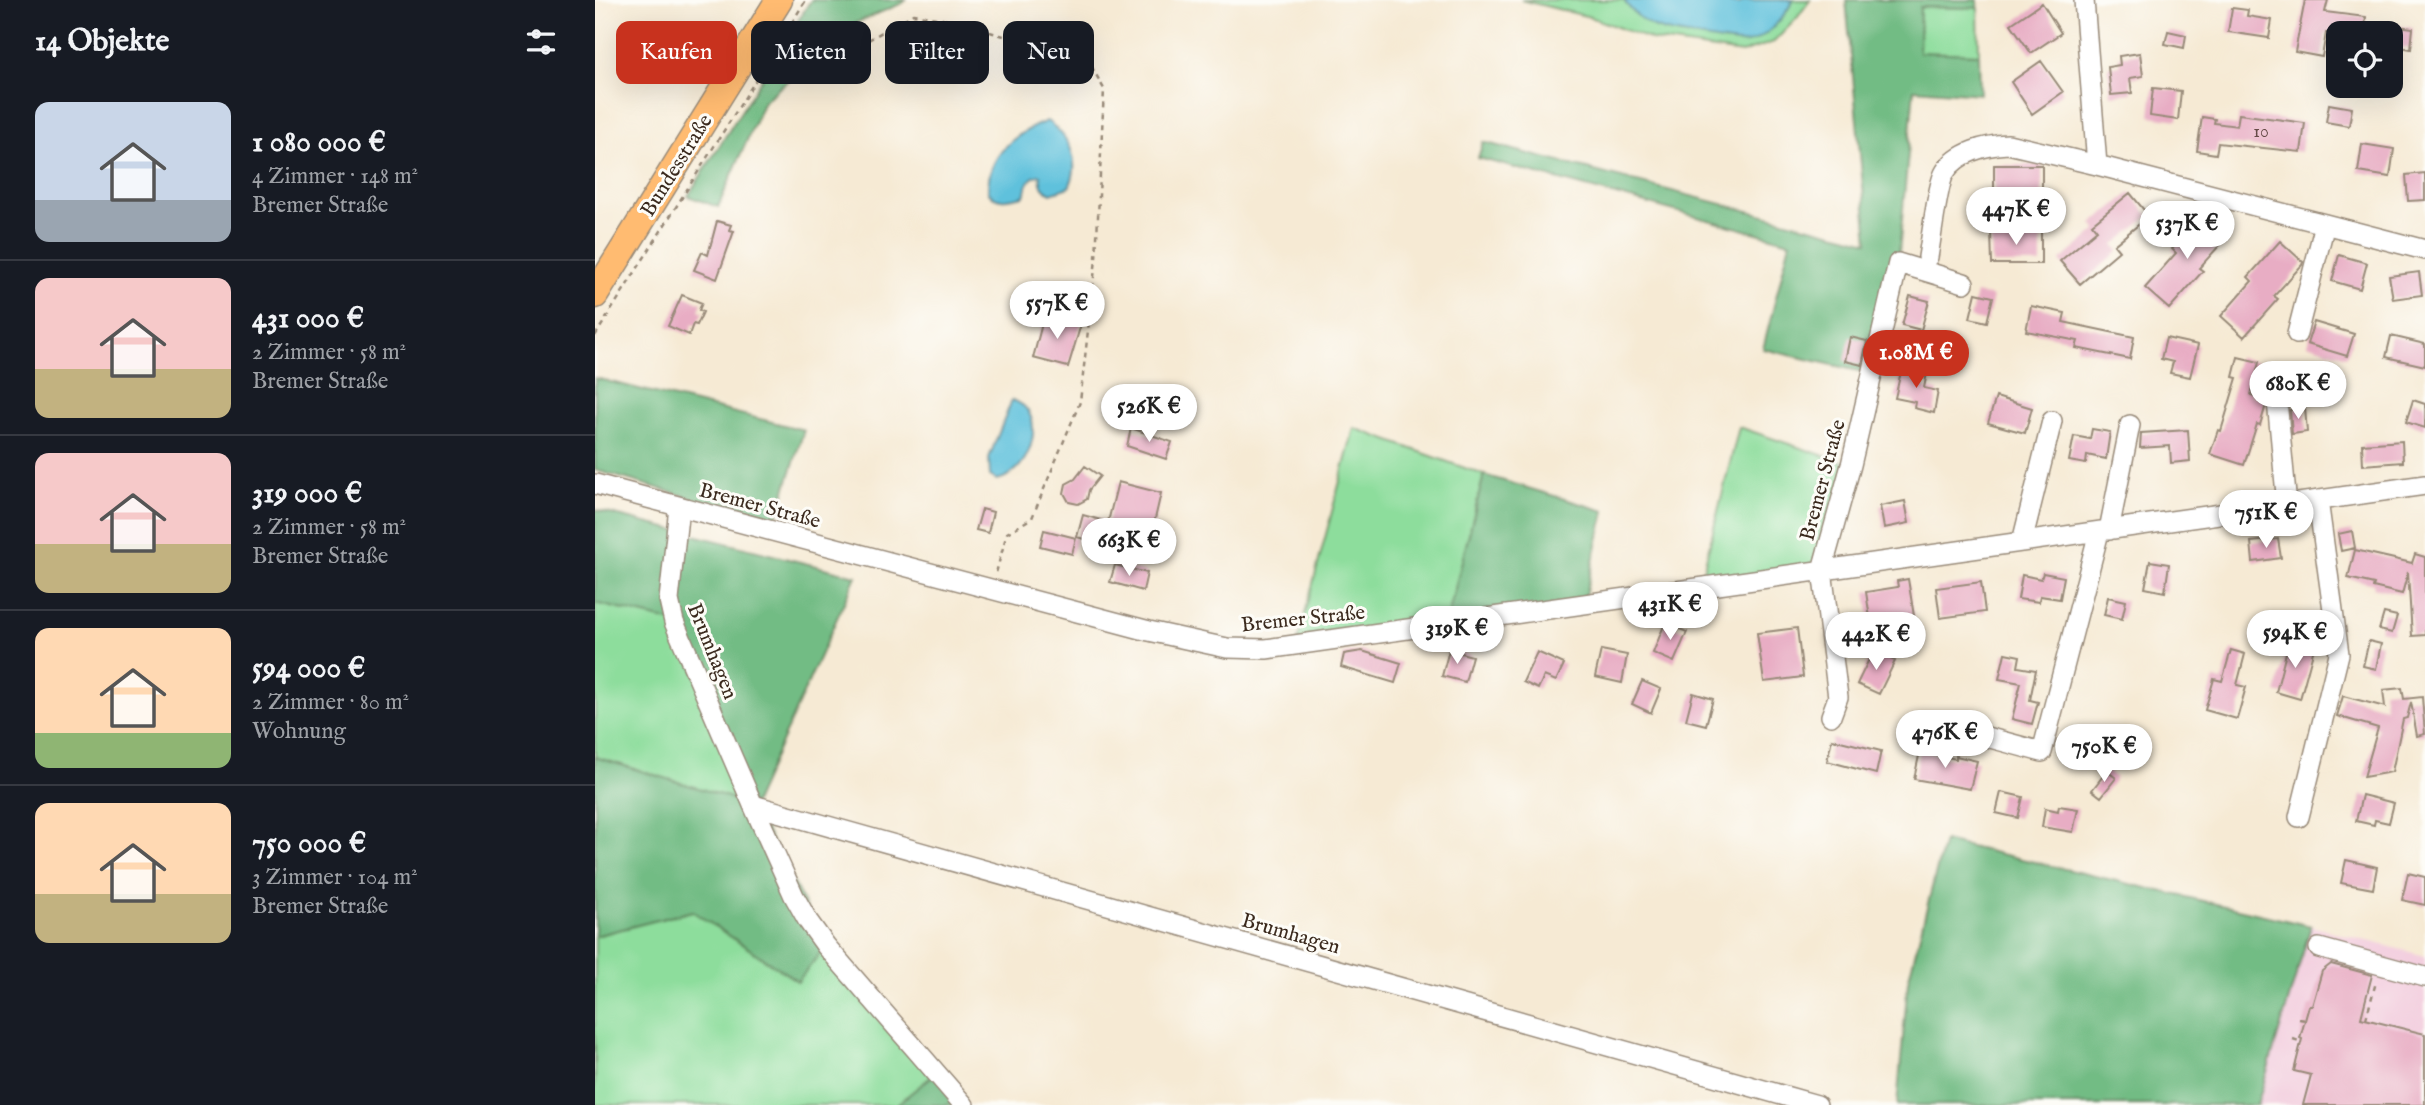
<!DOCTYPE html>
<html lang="de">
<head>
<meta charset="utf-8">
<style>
  :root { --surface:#171b24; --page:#242831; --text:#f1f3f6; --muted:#9ea1a6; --line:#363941; --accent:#c8321e }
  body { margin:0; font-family:"IM FELL English",serif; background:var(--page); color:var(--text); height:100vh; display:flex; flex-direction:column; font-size:26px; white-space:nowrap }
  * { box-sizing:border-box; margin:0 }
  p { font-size:23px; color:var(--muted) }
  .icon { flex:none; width:38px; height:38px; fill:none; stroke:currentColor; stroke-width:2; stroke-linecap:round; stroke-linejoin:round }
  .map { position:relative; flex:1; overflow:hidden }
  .details { display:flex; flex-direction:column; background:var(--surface); width:595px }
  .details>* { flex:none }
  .hud { position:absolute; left:21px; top:21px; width:665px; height:63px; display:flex; gap:14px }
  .buttons { position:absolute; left:1731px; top:21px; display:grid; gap:14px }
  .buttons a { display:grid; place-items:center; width:77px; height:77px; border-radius:14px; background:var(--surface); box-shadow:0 7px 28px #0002; font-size:35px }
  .price { position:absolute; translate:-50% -60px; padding:0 16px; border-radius:24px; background:#fff; color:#222; font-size:23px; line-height:46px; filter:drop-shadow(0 2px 4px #0008) }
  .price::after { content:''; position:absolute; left:50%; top:42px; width:21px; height:16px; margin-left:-10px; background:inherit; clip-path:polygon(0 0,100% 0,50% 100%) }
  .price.active { background:var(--accent); color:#fff }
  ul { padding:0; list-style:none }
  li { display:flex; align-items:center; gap:21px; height:175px; padding:0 35px }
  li+li { border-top:2px solid var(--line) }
  li span { display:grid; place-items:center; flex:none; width:196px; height:140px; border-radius:14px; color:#555 }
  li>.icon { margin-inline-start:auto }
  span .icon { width:84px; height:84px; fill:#fffc; stroke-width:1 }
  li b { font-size:30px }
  h2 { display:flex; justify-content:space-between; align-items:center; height:84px; padding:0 35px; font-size:30px }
  .pill { padding:0 24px; border-radius:14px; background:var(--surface); box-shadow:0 7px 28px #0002; font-size:24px; line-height:63px }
  .pill.active { background:var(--accent); color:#fff }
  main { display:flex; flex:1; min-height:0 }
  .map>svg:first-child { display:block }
  .built { fill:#f3cfdf }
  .green { fill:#8ddd9c; stroke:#64845d; stroke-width:2 }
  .forest { fill:#72bc84; stroke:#567351; stroke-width:2 }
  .water { fill:#5ec1dc; stroke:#4c767d; stroke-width:2 }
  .building { fill:#e8adc4 }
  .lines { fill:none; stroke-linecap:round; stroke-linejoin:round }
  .minor-casing { stroke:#988a79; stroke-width:22 }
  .major-casing { stroke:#988a79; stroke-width:29 }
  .path { stroke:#988a79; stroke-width:2.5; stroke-dasharray:5 5; stroke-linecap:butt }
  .minor { stroke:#fff; stroke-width:19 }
  .major { stroke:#ffbb71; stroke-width:26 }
  .labels { text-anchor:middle; stroke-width:6; stroke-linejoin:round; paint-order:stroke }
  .number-label { font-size:18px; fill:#664b48 }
  .street-label { font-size:21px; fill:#3b2a1e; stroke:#fdfcf7 }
</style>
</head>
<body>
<main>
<section class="details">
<h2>14 Objekte<svg class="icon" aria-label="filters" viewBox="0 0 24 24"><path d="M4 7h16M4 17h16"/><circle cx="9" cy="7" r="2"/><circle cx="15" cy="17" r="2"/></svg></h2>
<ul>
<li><span style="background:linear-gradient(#c9d6e8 70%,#9aa5b1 0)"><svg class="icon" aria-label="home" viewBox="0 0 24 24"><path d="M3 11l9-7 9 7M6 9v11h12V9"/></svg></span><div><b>1 080 000 €</b><p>4 Zimmer · 148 m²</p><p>Bremer Straße</p></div></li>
<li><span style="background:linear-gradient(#f6c9c9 65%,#c2b280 0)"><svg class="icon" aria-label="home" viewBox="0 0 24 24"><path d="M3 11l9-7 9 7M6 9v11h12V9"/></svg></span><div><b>431 000 €</b><p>2 Zimmer · 58 m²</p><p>Bremer Straße</p></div></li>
<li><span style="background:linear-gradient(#f6c9c9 65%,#c2b280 0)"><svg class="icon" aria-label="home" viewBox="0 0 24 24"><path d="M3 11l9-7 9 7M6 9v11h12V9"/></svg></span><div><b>319 000 €</b><p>2 Zimmer · 58 m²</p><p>Bremer Straße</p></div></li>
<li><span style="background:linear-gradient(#ffd9b3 75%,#8fb573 0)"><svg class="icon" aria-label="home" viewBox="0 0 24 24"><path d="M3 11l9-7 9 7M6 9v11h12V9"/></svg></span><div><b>594 000 €</b><p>2 Zimmer · 80 m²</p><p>Wohnung</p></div></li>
<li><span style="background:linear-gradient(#ffd9b3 65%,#c2b280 0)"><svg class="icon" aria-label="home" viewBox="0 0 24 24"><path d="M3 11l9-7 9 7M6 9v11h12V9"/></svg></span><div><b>750 000 €</b><p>3 Zimmer · 104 m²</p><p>Bremer Straße</p></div></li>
</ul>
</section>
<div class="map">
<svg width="1830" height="1105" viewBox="0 0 1830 1105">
  <rect width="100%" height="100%" fill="#fdfcf7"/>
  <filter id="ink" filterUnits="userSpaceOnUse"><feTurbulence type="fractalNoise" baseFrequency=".0143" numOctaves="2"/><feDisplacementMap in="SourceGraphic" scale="14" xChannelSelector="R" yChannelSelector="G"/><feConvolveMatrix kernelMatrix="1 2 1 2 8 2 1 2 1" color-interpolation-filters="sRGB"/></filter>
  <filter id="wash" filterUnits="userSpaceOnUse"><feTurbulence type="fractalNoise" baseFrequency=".00686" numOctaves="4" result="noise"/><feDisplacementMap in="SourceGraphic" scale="28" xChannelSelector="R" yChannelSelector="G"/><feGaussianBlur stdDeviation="1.57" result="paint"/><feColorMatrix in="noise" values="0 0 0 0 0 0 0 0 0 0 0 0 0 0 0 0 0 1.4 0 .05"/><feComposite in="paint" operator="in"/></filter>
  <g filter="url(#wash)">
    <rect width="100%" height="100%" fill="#f6ead4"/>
    <path class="built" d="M1716 926 1830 956V1105H1662Z"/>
    <path class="green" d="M926 0H1029L1032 5 1196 4 1198 0H1215L1202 18 1179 42 1147 53 1057 40 995 17Z
      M1325 7 1383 8 1384 54 1324 53Z
      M1144 427 1256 465 1227 570 1104 587Z
      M759 428 889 475 851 624 702 644Z
      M0 603 79 622 158 805 0 757Z
      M97 911 202 981 231 946 369 1105H0V936Z"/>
    <path class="forest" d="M216 0H311L308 3 258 24 169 101 123 207 93 196Z
      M1251 0H1383V8L1325 7 1324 52 1384 54 1385 94 1319 89 1303 263 1277 374 1168 349 1195 242 883 158 888 142 1273 242Z
      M0 378 209 430 180 522 0 470Z
      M889 475 1010 511 988 604 851 624Z
      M0 510 261 576 158 805 231 946 203 981 97 911 0 936V757L156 804 79 622 0 603Z
      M1349 841 1716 926 1662 1105H1302L1313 981Z
      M341 1073 369 1105H301Z"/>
    <path class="water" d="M1029 0H1120L1144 4 1149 0H1198C1190 17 1171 39 1152 43 1145 45 1070 32 1061 28 1050 23 1035 11 1029 0Z
      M452 121C474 136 487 161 474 187L456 193C448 189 444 183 446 175 434 175 432 186 429 196 415 199 403 203 393 192 392 155 420 133 452 121Z
      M417 400C454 410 438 473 402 480L395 476 394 458Z"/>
    <g id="blocks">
      <path class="building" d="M1710 0H1733L1730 12 1771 17 1769 33H1731L1727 57 1700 52Z
        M1447 3 1466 33 1436 53 1416 24Z
        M1637 8 1653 10 1652 16 1677 20 1674 38 1633 32Z
        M1796 25 1818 28 1816 49 1806 47 1803 72H1796Z
        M1573 31 1591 35 1589 48 1570 44Z
        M1545 53 1548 76 1535 78 1537 93 1516 95 1513 67 1525 65 1524 56Z
        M1446 61 1468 92 1437 114 1416 82Z
        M1558 88 1586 91 1583 120 1555 116Z
        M1734 104 1757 108 1754 126 1731 122Z
        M1644 114 1710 123 1706 152 1623 143 1621 154 1602 151 1607 117 1620 119 1619 123 1642 126Z
        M1767 144 1799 149 1795 177 1763 172Z
        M1399 165H1447V197L1399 196Z
        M1830 173V200L1813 201 1811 175Z
        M1535 193 1554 216 1519 245 1524 251 1485 284 1465 261 1502 230 1497 224Z
        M1609 213 1634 235 1604 268 1608 271 1574 309 1550 288 1581 253 1577 249Z
        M122 221 136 225 134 230 139 231 122 279 99 270 107 252 113 255Z
        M1396 231H1446V264H1397Z
        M1685 241 1708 262 1707 265 1679 296 1683 299 1649 337 1626 316 1657 281 1653 277Z
        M1744 255 1772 263 1765 289 1737 281Z
        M1824 272 1827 295 1798 299 1794 276Z
        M1381 293 1398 297 1392 322 1375 318Z
        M87 295 107 303 104 310 108 312 102 325 98 324 94 335 73 326Z
        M1315 296 1334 301 1326 330 1307 325Z
        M1436 306 1470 313 1468 322 1539 337 1535 359 1481 348 1483 341 1431 331Z
        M449 316 471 322 472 317 487 321 473 367 438 358Z
        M1719 322 1759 334 1752 356 1712 344Z
        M1796 336 1830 344V366L1791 357Z
        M1255 337 1272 341 1267 365 1250 361Z
        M1571 338 1603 345 1595 377 1575 373 1578 362 1566 359Z
        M1643 357 1664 362 1656 395 1670 399V408L1665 425 1662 424 1649 465 1615 454 1623 430 1626 431 1642 378 1638 377Z
        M1307 367 1332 373 1329 388 1343 391 1339 413 1319 408 1320 402 1300 398Z
        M1682 367 1728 378 1724 396 1693 389 1696 379Z
        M1401 397 1437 408 1430 433 1393 423Z
        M1818 400 1830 404V428L1811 422Z
        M1710 408 1712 432 1697 434 1695 410Z
        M536 428 577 442 571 459 532 446Z
        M1497 429 1515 432 1511 459 1492 455 1491 464 1474 461 1479 436 1495 439Z
        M1593 430 1595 461 1576 463 1575 446 1545 448 1546 433Z
        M1807 441 1808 462 1768 465 1767 444Z
        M490 466 505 476 494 490 492 499 483 504 474 502 469 493 471 484 480 479Z
        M523 482 566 493 554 545 527 538 525 549 482 537 488 515 513 522Z
        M1310 501 1314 523 1289 528 1285 506Z
        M387 509 398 512 393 533 381 530Z
        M449 530 481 538 477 554 445 546Z
        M1757 531 1760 548 1746 551 1743 534Z
        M1683 539 1686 558 1658 562 1656 542Z
        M1760 550 1817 563 1820 554 1830 557V635L1817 636 1813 572 1807 594 1778 587 1779 584 1753 578Z
        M1555 561 1574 564 1570 592 1550 588Z
        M520 565 552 573 548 591 515 582Z
        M1448 573 1469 577 1465 599 1445 596 1444 602 1423 599 1427 575 1446 579Z
        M1313 579 1319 616 1304 618 1303 614 1275 618 1271 592 1303 587 1302 581Z
        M1386 582 1390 612 1345 618 1341 588Z
        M1513 597 1531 601 1527 619 1509 615Z
        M1789 613 1802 616 1797 633 1784 630Z
        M1070 623 1092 632 1079 662 1058 653Z
        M1202 628 1208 677 1169 682 1162 633Z
        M1694 641 1719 648 1705 699 1681 692Z
        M1774 641 1786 644 1781 669 1768 666Z
        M854 650 877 656 870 682 847 676Z
        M1006 650 1032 655 1027 683 1000 677Z
        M1636 650 1650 654 1642 685 1651 687 1642 719 1610 710 1619 679 1627 681Z
        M767 651 806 663 800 683 746 667 749 654Z
        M1278 651 1300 661 1284 694 1262 684Z
        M942 652 969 664 961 681 949 676 943 689 928 682Z
        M1410 653 1425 656 1423 667 1441 670 1435 700 1443 702 1437 724 1417 719 1426 683 1404 679Z
        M1047 681 1066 689 1056 713 1037 704Z
        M1807 688 1809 699 1827 697 1830 734 1822 736 1816 702 1812 718 1808 719 1797 772 1769 777 1783 728 1742 716 1748 696 1790 707 1788 690Z
        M1098 693 1118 699 1111 725 1091 720Z
        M1237 739 1286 751 1281 774 1232 761Z
        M1325 751 1361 759V756L1382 761 1375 789 1319 779Z
        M1512 771 1521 778 1506 797 1497 790Z
        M1406 792 1428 797 1423 818 1401 813Z
        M1767 795 1799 803 1794 823 1780 820 1779 825 1761 821Z
        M1464 806 1483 809 1478 832 1447 827 1450 808 1463 811Z
        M1751 860 1782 867 1778 889 1746 883Z
        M1813 873 1830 877V905L1807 900Z
        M1736 964 1777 975 1766 1018 1830 1034V1105H1708L1716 1075 1699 1071 1707 1039 1705 1038 1714 1006H1717L1727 971Z"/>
    </g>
  </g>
  <g filter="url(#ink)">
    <use href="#blocks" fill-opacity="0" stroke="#988a79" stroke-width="2"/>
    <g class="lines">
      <defs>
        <path id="minor" d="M1489 0 1502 165
          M1333 257C1336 241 1343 182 1350 172 1362 152 1392 145 1413 144L1502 165 1830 250
          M1702 334 1730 224
          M1681 390 1692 505
          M0 484 554 631 632 648 671 649 1830 485
          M84 507 74 600 79 622 158 805 199 896 213 921 231 946 369 1105
          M1514 530 1535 425
          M1427 542 1457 421
          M1236 716 1243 697 1227 570 1256 465 1303 263 1369 283
          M1373 732 1447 752 1504 532
          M158 805 1222 1105
          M1704 817 1744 654 1723 500
          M1724 948 1830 977"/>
        <path id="major" d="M0 295 184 0"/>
      </defs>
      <use href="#minor" class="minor-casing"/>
      <use href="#major" class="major-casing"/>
      <path class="path" d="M239 60 318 14 353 20 493 60 509 89 501 259 485 402 437 518 412 533 401 573
        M0 336 211 0
        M1704 1019 1710 1020
        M1771 1019 1781 982
        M1698 1039 1707 1042"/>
      <use href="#minor" class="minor"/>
      <use href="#major" class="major"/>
    </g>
  </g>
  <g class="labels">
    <g class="number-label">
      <text x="1666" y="137">10</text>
    </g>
    <g class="street-label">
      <text transform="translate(81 165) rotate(-58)" y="7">Bundesstraße</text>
      <text transform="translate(1227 480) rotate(-75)" y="7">Bremer Straße</text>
      <text transform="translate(165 505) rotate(15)" y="7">Bremer Straße</text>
      <text transform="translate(708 618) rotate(-6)" y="7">Bremer Straße</text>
      <text transform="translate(118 651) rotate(68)" y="7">Brumhagen</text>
      <text transform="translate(696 933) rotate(16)" y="7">Brumhagen</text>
    </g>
  </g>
</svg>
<div class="buttons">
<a><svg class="icon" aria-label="locate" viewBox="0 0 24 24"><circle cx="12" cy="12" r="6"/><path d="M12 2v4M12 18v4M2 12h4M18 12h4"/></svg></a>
</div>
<b class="price" style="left:1421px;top:247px">447K €</b>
<b class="price" style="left:1592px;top:261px">537K €</b>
<b class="price" style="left:462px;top:341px">557K €</b>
<b class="price active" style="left:1321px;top:390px">1.08M €</b>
<b class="price" style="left:1703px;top:421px">680K €</b>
<b class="price" style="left:554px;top:444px">526K €</b>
<b class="price" style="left:1671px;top:550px">751K €</b>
<b class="price" style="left:534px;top:578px">663K €</b>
<b class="price" style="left:1075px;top:642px">431K €</b>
<b class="price" style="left:862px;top:666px">319K €</b>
<b class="price" style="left:1700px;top:670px">594K €</b>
<b class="price" style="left:1281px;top:672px">442K €</b>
<b class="price" style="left:1350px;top:770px">476K €</b>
<b class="price" style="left:1509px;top:784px">750K €</b>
<div class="hud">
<a class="pill active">Kaufen</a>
<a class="pill">Mieten</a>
<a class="pill">Filter</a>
<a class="pill">Neu</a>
</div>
</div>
</main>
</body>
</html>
